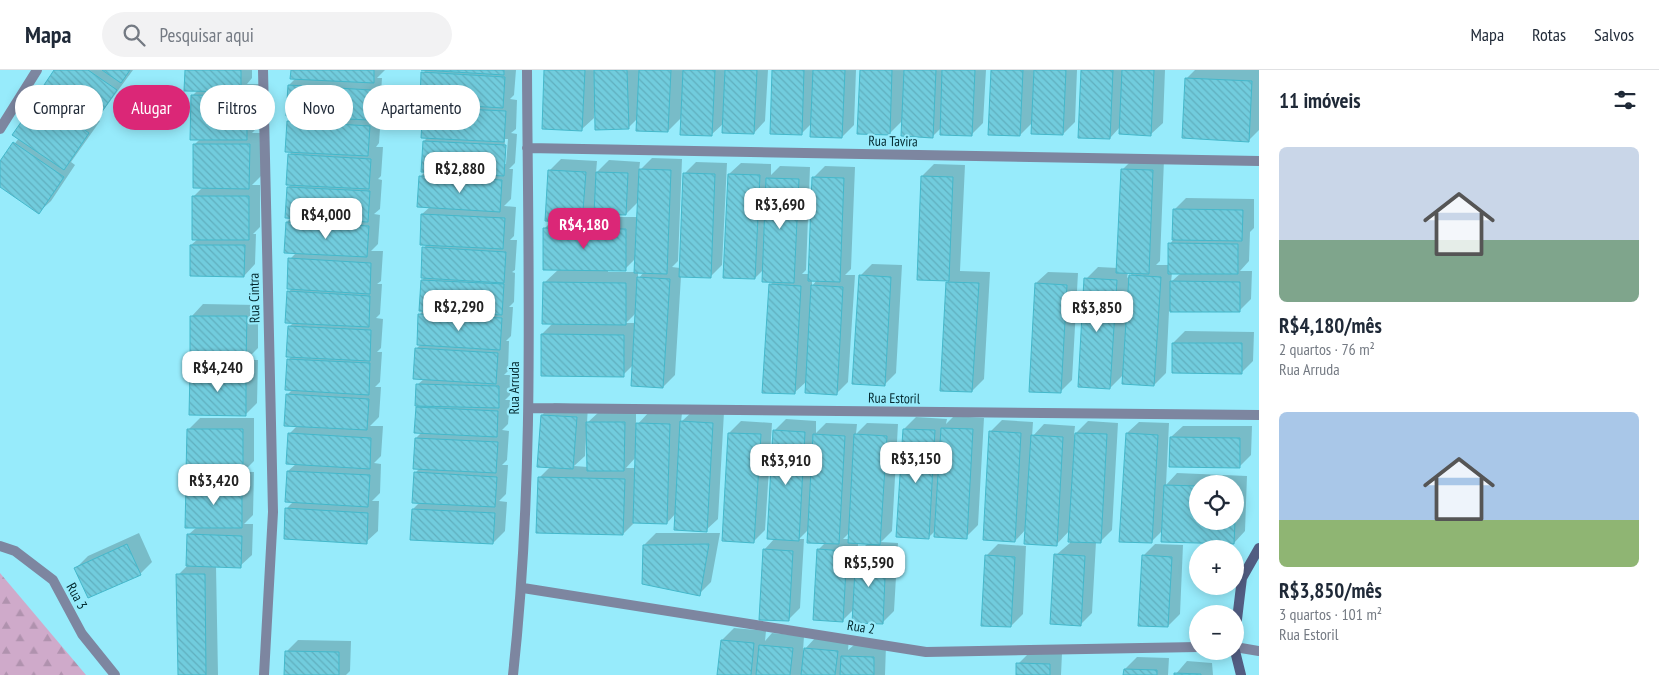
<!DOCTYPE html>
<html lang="pt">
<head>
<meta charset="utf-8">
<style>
  :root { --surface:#fff; --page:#f2f2f3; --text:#1f2937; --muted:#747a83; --line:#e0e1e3; --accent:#db2777 }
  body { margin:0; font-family:"PT Sans Narrow",sans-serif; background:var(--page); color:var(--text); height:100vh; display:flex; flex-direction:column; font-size:19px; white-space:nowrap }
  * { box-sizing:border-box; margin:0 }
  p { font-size:16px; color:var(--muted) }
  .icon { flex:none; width:28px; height:28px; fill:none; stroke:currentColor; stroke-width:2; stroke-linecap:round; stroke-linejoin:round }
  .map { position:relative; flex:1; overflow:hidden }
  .panel { display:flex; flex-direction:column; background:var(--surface); width:400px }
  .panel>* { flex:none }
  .banner { position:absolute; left:15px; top:15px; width:475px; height:45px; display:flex; gap:10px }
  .buttons { position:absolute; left:1189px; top:405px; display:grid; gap:10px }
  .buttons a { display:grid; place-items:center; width:55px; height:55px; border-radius:50%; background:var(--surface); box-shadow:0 2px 12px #0003; font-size:25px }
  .price { position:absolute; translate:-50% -42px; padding:0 11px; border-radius:10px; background:#fff; color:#222; font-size:16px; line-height:32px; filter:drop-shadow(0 1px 2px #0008) }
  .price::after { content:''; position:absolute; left:50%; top:30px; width:15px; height:11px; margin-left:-8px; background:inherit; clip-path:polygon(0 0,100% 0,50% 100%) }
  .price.selected { background:var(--accent); color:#fff }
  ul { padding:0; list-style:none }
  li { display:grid; align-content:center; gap:10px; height:265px; padding:0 20px }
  li span { display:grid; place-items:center; height:155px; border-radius:8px; color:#555 }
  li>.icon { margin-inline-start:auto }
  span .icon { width:90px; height:90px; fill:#fffc; stroke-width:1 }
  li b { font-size:21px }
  h2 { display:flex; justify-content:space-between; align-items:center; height:60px; padding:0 20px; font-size:21px }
  .tag { padding:0 18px; border-radius:22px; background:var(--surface); box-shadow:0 2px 12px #0003; font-size:18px; line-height:45px }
  .tag.selected { background:var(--accent); color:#fff }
  header { display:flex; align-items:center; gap:30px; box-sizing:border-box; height:70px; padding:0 25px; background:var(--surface); border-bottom:1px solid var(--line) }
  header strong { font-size:24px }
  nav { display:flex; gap:28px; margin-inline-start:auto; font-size:18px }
  .search { width:350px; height:45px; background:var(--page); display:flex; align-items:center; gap:12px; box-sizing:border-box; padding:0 18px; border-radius:28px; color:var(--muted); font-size:19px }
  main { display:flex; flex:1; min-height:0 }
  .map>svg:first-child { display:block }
  .forest { fill:url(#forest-firs) }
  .shadow { fill:#0003; fill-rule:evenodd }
  .building { fill:url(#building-back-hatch); stroke:#44b8cb }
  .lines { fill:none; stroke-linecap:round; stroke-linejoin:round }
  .street { stroke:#7d86a0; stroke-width:10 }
  .secondary { stroke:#525d82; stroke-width:10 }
  .labels { text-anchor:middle; stroke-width:4.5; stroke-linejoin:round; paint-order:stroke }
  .street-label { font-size:14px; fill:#02282e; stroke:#97ebfb }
</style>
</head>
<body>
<header>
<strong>Mapa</strong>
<div class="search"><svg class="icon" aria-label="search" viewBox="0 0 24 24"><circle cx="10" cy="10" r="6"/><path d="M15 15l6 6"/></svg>Pesquisar aqui</div>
<nav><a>Mapa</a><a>Rotas</a><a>Salvos</a></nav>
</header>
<main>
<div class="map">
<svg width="1259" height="605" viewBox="0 0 1259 605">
  <defs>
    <pattern id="forest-firs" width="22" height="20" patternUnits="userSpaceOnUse" patternTransform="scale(1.25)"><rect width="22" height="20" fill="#cfaaca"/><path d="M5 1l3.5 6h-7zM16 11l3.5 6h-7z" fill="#b092ae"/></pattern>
    <pattern id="building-back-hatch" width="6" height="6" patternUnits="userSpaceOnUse" patternTransform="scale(1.25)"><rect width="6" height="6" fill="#71ccdd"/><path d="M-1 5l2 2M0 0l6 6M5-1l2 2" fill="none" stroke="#60afbe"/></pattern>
  </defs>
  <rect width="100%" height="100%" fill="#97ebfb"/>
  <path class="forest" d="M0 503 86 605H0Z"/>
  <path class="shadow" d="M56 0H133L97 49 100 51 71 92 75 95 51 131 39 142 0 115V93L19 68Z
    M186 0H252V8L247 14H259L258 57 252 63H261V106L252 115H260V157L253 164H256L255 194 244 206 191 175 198 169 194 126 203 117 194 75 200 69 192 26 198 20ZM246 19H249L248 59H246Z
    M292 0H385L377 8H382L380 37 374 44H381L379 73 376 77H383L381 106 378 109 382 110 380 139 374 144 380 145 378 174 371 181H383L381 211 377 214H382L380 244 376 248 383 249 381 278 377 282H382L380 312 375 317H381L379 347 370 356H383L381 386 374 393 381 394 380 423 372 431H379L378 461 366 472 286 439 294 431 288 401 296 394 289 364 298 355 287 325 293 319 288 290 292 286 290 256 294 252 289 222 292 218 290 189 297 182 287 152 292 147 288 117 292 114 289 85 293 81 288 52 294 45 289 15 296 8Z
    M426 0H516L514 25 510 29 517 30 516 59 511 63 517 64 515 93 509 99H513L511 129 504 136 516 137 514 166 510 170H517L515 200 512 202 515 203 514 232 509 237H513L511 266 506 271H509L508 301 504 305H511L510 325 505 330H510L508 354 502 360 509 361 507 390 502 395H508L506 424 499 431 507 432 505 461 493 473 413 439 420 432 415 403 420 398 416 368 422 362H416L417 315 424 309 416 279 421 274 420 244 424 240 422 210 425 207 424 178 427 174 422 144 430 137 420 107 426 101 424 71 428 67 424 37 429 32 423 3ZM505 69H508L506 94H504Z
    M546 0H768L765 51 754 63 724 53 711 65 682 47 668 61 638 48 628 58 594 42V48L582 59Z
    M773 0H856L854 55 842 67 812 53 801 64Z
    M861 0H986L983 53 971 65 941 58 933 66 903 50 889 64Z
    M992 0H1077L1075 52 1063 64 1033 52 1020 65Z
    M1082 0H1165L1163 53 1151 64 1120 57 1110 68Z
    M1195 0H1259V60L1249 70 1187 8Z
    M652 88 682 89 678 191 672 197 680 198 684 104 696 92 727 93 722 195 710 207 681 206 675 305 663 317 633 295 623 305 542 264 553 253 544 213 559 199 545 158 553 150 549 101 561 89 597 91 596 103 609 90 640 92 639 101ZM639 131 638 147H587L595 138 626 144ZM636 188V202H608V199H625ZM638 202H644L638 209ZM636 243V253H626Z
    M1134 88 1164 89 1160 191 1156 195H1169L1170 174 1173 170 1174 140 1186 128 1254 129V158L1250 162 1249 191 1240 201H1252L1251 229 1239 241H1169L1166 303 1154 315 1124 304 1110 318 1086 209 1098 197 1118 198 1122 100ZM1128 202 1133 203 1127 208ZM1172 203H1181L1171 212Z
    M741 93 771 94V105L780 96 810 97 806 200 802 204H810L813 108 825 96 855 97 851 199 845 205H855L848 312 836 324 807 311 794 323 770 215 774 211 764 199 755 208 729 104ZM812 210H817L812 216Z
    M934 94 965 95 960 201 990 202 984 309 972 321 941 319 948 210 918 209 922 106Z
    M872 194 902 195 896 303 884 315 860 206Z
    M1048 202 1078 203 1072 310 1060 322 1036 213Z
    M203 234 258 235V278L246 290H258L257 333 245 345 191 301 203 289 192 246Z
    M1185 261 1254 262 1253 291 1241 303 1173 273Z
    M554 333 588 335 587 353 600 341H636V356L649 342 682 343 681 352 694 340 724 342 718 449 706 460 676 443 667 453 635 452 623 464 539 408 551 396 542 345ZM586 369H588V397L574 396 585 386ZM636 387V398H626Z
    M954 346 984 348 978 455 966 467 936 460 928 468 904 359 916 347 947 349 946 354Z
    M200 348H254V391L243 402H254L253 445 244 454H253L252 485 240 496H216L218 605H179L178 505 188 495V465L197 457 187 414 198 403 188 360Z
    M786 349 816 351V363L826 353 857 354 856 364 867 353 898 354 892 461 881 472 898 473 894 541 882 553 854 539 843 550 818 480 826 472 809 459 799 469H804L800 538 788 550 764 480 775 468 774 361ZM850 462V469H843ZM858 472 868 473 858 483Z
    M1002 350 1033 352 1032 367 1044 354 1075 356 1074 365 1088 351 1118 353 1112 460 1100 472H1096L1092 543 1080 555 1056 485 1070 473V460L1056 475 1027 458 1015 471 990 362Z
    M741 351 772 353 765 460 753 472 729 363Z
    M1139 352 1169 353 1166 415 1177 403 1247 406 1245 461 1234 473 1163 460 1151 472 1127 363ZM1198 414H1235V451H1198Z
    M1183 356H1252L1251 385 1239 397 1171 367Z
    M139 463 152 492 140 504 76 498 88 486Z
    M656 463H720L711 512 699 524 644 475Z
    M998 474 1026 476 1023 544 1011 556 986 486Z
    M1155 474 1183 475 1180 544 1168 556 1143 486Z
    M734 558 766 561 765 571 772 563 804 566 803 581 817 566 849 569 848 580 854 575H886L885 605H718L722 570Z
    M298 570 351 571 350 601 346 605H285L286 582Z
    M1030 582 1062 583 1061 605H1017L1018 594Z
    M1137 587 1169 588 1168 605H1125V599Z
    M1187 591 1212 593 1213 605H1175Z"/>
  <path class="building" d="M54 0H88L117 20 92 56 40 21Z
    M102 0H130L121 13Z
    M185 0H241V22L184 21Z
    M291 0H374V13L290 9Z
    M421 0H504V5Z
    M544 0H585L582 61 542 59Z
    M594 0H627L629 59 595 60Z
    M639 0H671L668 62 636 61Z
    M683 0H715L712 66 680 65Z
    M725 0H757L754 64 722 63Z
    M772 0H804L802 65 770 64Z
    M813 0H845L842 68 810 67Z
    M860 0H892L890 65 857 64Z
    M904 0H936L933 68 901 66Z
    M942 0H975L972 66 940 65Z
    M991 0H1023L1020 66 988 65Z
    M1034 0H1066L1063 65 1031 64Z
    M1081 0H1113L1110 69 1078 68Z
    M1122 0H1154L1151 66 1119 64Z
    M421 2 505 7 503 38 420 33Z
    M1185 8 1252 11 1249 72 1182 68Z
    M288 15 371 20 369 50 286 46Z
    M191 25 247 26V70H190Z
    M38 28 89 63 64 100 12 65Z
    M423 37 506 41 504 72 421 68Z
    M287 51 370 56 368 86 285 82Z
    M423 71 506 75 504 106 421 102Z
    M13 72 64 107 39 144 0 117V91Z
    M193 74H250L249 119 193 118Z
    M288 84 371 89 369 119 286 115Z
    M639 99 671 100 667 204 634 203Z
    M1121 99 1153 100 1149 204 1116 203Z
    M548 100 586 102 582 153 545 151Z
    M596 102 628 103 626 145 594 144Z
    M683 103 715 104 711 208 679 207Z
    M728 104 760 105 755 209 723 208Z
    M419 106 502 110 500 142 417 137Z
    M921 106 953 107 949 211 917 210Z
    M812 107 844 108 840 212 808 211Z
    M766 108 799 109 794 213 762 212Z
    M287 117 370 121 368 152 285 148Z
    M192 126H249V170H192Z
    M1173 139 1243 140 1242 171 1172 170Z
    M421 144 505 148 503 179 420 175Z
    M286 152 369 156 367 187 284 183Z
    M543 158 626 159V201L543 200Z
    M1168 173 1238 174V204H1168Z
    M190 175H245L244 207 190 206Z
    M422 177 506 182 504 213 421 208Z
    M288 188 371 193 370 224 287 219Z
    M859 205 891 207 885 316 852 314Z
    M1129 205 1161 207 1154 316 1122 314Z
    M637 207 670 209 663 318 631 316Z
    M1084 208 1117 210 1110 319 1078 317Z
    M421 210 504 214 502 245 419 241Z
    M1170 211 1240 212V242H1170Z
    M543 212 626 213V255L542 254Z
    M946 212 979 213 972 322 940 321Z
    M1035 213 1067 215 1061 323 1029 322Z
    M769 214 801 216 795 324 762 323Z
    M811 215 843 217 837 325 805 323Z
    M287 221 370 226 369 257 285 253Z
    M418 244 502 248 500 280 417 275Z
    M190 246H247L246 291 190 290Z
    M288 256 371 260 370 291 286 287Z
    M541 264 624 265V307L541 306Z
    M1172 273H1242V304L1172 303Z
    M415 278 498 283 496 314 413 309Z
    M287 289 370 293 369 325 285 320Z
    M190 301H246V346L189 345Z
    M416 314 499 316V338L415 336Z
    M286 324 369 329 367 360 284 356Z
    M416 337 498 341 497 367 414 363Z
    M541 345 577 347 573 399 537 397Z
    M680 351 713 353 707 462 674 460Z
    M586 352H625L624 401H587Z
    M636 353 670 354 667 454 633 453Z
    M941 358 973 359 967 469 934 467Z
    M187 359H243V404H186Z
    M903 359 935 360 929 469 896 467Z
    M773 360 805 362 799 471 767 469Z
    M989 361 1021 363 1015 472 983 470Z
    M288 363 371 368 370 399 286 394Z
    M728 363 761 364 754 473 722 471Z
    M1075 363 1107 364 1101 473 1068 472Z
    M1126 363 1158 365 1152 473 1119 472Z
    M813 364 845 366 839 474 807 473Z
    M854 364 887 366 880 475 848 473Z
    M1031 365 1063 367 1057 476 1024 474Z
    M1170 367 1240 368V398L1169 397Z
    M415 368 498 372 496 403 413 399Z
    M287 401 370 405 368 437 285 432Z
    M414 402 497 407 495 437 412 433Z
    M538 407 625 409 623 465 536 463Z
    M186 413H242V458H185Z
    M1164 415 1198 416V451H1235L1234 474 1161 472Z
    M285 438 368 443 367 474 284 469Z
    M412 439 495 443 493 474 410 470Z
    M187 464 242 466 241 498 186 496Z
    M127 474 141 505 88 528 74 498Z
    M709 474 700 526 642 514 643 475Z
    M763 479 793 481 789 551 759 550Z
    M817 479 847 481 843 552 813 550Z
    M856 482 886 484 883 554 852 553Z
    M1054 484 1085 486 1081 556 1050 554Z
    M985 485 1015 487 1011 557 981 556Z
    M1142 485 1172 487 1168 557 1138 556Z
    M176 504H205L206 605H178Z
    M721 570 754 573 751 605H717Z
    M759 575 793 578 790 605H756Z
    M804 578 838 581 835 605H801Z
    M285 581 339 582V605H284Z
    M841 586 874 587V605H840Z
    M1016 593 1050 594V605H1016Z
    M1124 599 1157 600V605H1123Z
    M1174 603 1201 604V605H1174Z"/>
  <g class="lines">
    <path class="street" d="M263 0 273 442 264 605
      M0 59 37 0
      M527 78 1259 91
      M529 338 1259 345
      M0 476 15 481 53 510 82 564 115 605
      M523 518 926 582 1198 577
      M1235 577 1259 581
      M513 605C535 404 528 202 527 0"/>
    <path class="secondary" d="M1235 566 1242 508 1259 478
      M1235 581 1241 605"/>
  </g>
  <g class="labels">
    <g class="street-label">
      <text transform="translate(893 71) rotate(1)" y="5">Rua Tavira</text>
      <text transform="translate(254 228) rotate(-91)" y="5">Rua Cintra</text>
      <text transform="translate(514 318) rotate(-90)" y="5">Rua Arruda</text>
      <text transform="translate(894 328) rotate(1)" y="5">Rua Estoril</text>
      <text transform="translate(77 526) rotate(61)" y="5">Rua 3</text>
      <text transform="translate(861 557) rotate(9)" y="5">Rua 2</text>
    </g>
  </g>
</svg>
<div class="buttons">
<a><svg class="icon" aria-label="locate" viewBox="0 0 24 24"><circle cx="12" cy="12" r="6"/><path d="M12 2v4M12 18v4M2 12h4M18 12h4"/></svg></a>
<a>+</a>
<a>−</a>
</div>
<b class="price" style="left:460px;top:124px">R$2,880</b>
<b class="price" style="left:780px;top:160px">R$3,690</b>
<b class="price" style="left:326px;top:170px">R$4,000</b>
<b class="price selected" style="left:584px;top:180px">R$4,180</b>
<b class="price" style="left:459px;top:262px">R$2,290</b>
<b class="price" style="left:1097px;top:263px">R$3,850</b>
<b class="price" style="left:218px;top:323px">R$4,240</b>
<b class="price" style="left:916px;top:414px">R$3,150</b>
<b class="price" style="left:786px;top:416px">R$3,910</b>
<b class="price" style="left:214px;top:436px">R$3,420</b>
<b class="price" style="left:869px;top:518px">R$5,590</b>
<div class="banner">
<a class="tag">Comprar</a>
<a class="tag selected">Alugar</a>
<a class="tag">Filtros</a>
<a class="tag">Novo</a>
<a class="tag">Apartamento</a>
</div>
</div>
<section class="panel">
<h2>11 imóveis<svg class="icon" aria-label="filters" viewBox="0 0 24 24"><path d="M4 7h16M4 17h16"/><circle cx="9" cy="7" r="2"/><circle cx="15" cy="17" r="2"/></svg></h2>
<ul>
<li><span style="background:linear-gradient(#c9d6e8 60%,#7fa58c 0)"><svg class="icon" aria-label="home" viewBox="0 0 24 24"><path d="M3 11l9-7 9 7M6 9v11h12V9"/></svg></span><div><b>R$4,180/mês</b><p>2 quartos · 76 m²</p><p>Rua Arruda</p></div></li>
<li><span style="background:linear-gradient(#a9c7e8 70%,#8fb573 0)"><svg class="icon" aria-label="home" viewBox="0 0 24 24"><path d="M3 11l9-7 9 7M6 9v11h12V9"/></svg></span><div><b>R$3,850/mês</b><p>3 quartos · 101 m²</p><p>Rua Estoril</p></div></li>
</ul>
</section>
</main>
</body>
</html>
